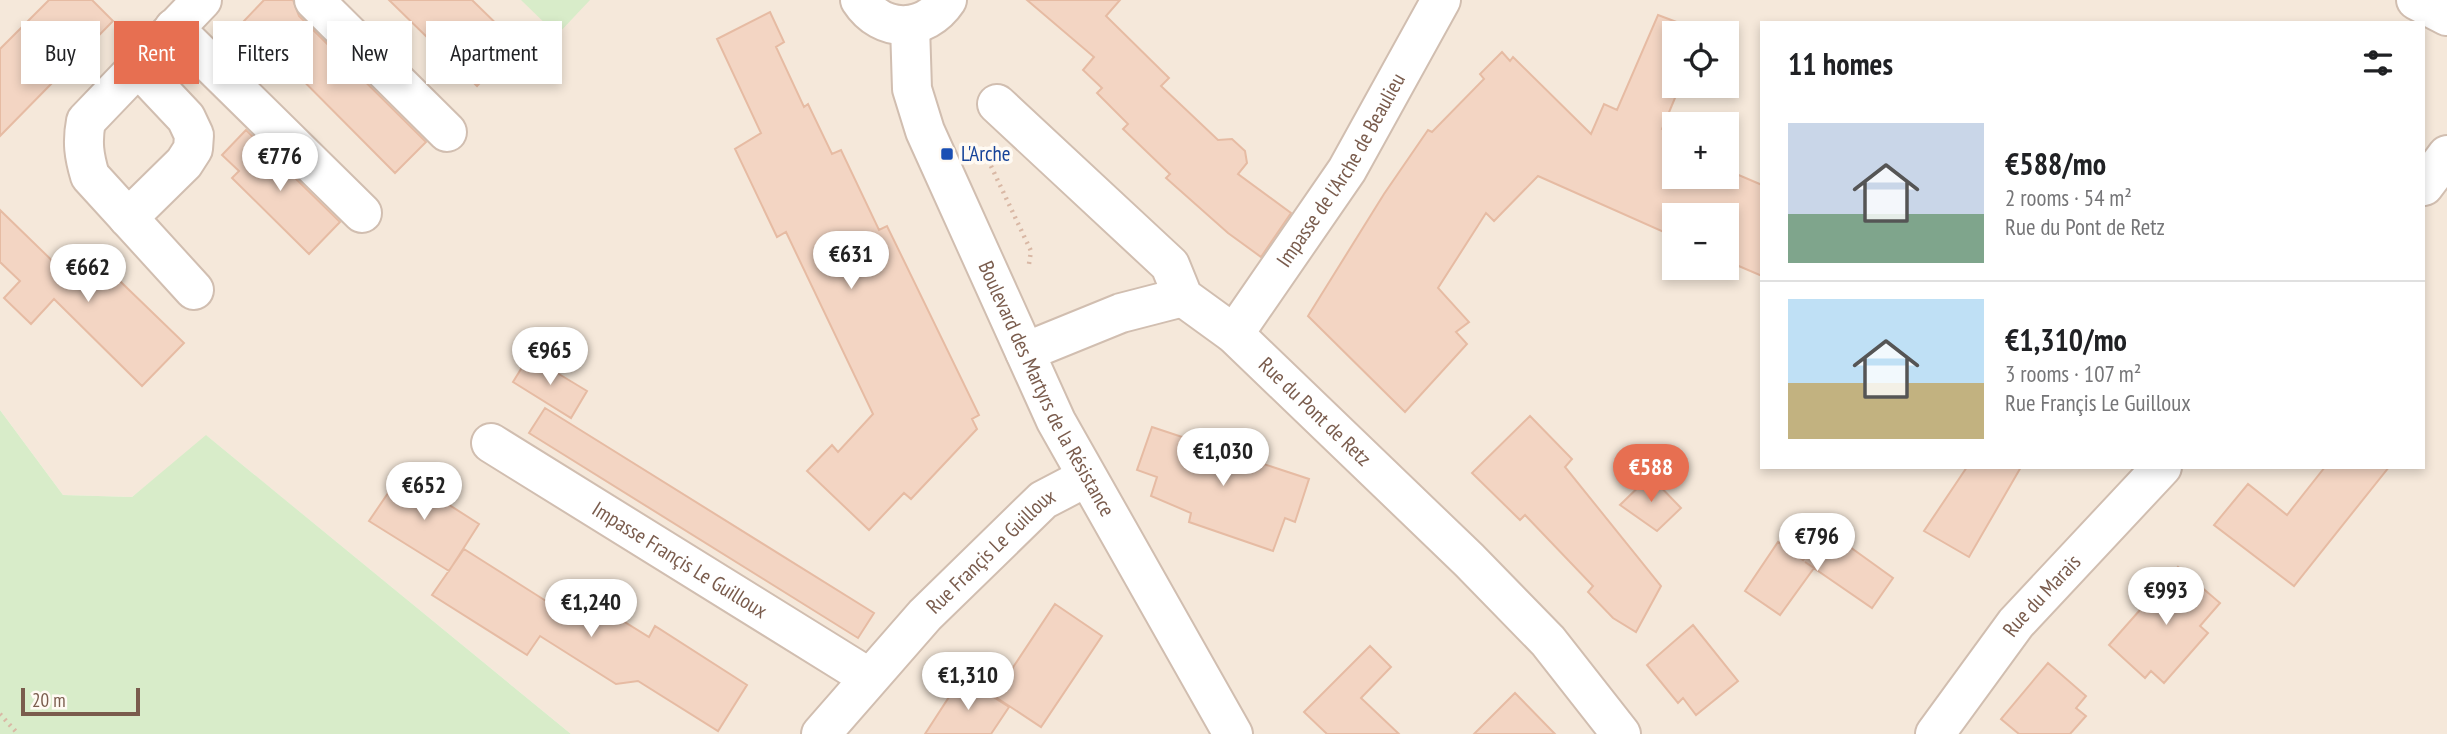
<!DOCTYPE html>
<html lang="en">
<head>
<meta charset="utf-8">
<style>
  :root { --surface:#fff; --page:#f2f2f2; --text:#202124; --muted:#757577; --line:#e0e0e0; --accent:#e76f51 }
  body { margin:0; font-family:"PT Sans Narrow",sans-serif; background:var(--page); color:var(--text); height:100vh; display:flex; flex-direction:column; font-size:26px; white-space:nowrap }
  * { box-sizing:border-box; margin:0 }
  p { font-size:23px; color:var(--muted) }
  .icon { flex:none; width:38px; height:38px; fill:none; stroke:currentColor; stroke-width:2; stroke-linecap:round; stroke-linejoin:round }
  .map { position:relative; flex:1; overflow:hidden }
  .panel { position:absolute; left:1760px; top:21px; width:665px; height:448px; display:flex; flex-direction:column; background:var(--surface); border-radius:0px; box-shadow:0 4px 10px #0003 }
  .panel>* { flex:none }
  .hud { position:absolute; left:21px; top:21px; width:665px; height:63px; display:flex; gap:14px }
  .fabs { position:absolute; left:1662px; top:21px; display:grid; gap:14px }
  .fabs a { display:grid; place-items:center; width:77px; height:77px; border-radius:0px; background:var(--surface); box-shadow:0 4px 10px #0003; font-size:35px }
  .scale { position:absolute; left:21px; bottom:18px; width:119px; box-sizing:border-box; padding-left:7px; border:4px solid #7a5c4d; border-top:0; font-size:19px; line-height:24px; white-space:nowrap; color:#7a5c4d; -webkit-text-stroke:5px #fffaf3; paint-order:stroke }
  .price { position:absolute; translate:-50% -60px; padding:0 16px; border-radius:24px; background:#fff; color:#222; font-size:23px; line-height:46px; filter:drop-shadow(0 2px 4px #0008) }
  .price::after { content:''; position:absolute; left:50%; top:42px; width:21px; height:16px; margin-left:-10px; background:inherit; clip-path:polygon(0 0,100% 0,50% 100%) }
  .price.on { background:var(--accent); color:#fff }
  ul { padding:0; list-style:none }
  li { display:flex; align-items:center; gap:21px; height:175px; padding:0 28px }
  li+li { border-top:2px solid var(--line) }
  li span { display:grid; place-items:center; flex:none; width:196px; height:140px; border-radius:0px; color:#555 }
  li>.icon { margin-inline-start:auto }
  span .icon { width:84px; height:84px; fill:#fffc; stroke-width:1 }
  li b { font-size:30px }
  h2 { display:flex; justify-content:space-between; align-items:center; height:84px; padding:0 28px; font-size:30px }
  .tag { padding:0 24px; border-radius:0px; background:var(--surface); box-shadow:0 4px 10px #0003; font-size:24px; line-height:63px }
  .tag.on { background:var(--accent); color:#fff }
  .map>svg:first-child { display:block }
  .residential { fill:#f5e8da; fill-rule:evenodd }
  .green { fill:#d8ecc9 }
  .building { fill:#f3d5c3; stroke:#e6bba3; stroke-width:2 }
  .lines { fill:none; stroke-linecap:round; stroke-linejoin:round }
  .minor-casing { stroke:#d1beb0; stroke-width:42 }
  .path { stroke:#d9b8a5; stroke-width:4.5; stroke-dasharray:2 5; stroke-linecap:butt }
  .minor { stroke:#fff; stroke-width:38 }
  .transit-dot { fill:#1a4fb4; stroke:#fffaf3; stroke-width:2.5 }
  .labels { text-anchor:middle; stroke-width:7; stroke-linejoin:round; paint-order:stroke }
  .transit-label { font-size:21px; fill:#164399; stroke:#fffaf3; text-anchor:start }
  .street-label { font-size:21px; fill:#7a5c4d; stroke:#fffaf3 }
</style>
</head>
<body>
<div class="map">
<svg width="2447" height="734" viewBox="0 0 2447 734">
  <rect width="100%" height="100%" fill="#fdf6ec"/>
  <path class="residential" d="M0 0H2447V734H571L207 436 132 497 63 495 0 410ZM1762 23H2424V467H1762ZM1675 33H1727V86H1675ZM1675 124H1727V177H1675ZM1675 215H1727V268H1675Z"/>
  <path class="green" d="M521 0H590L557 35Z
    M0 410 63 495 132 497 206 435 571 734H0Z"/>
  <path class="building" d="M49 0H92L113 21 0 136V49Z
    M264 0H293L299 16 426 142 395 173 244 21Z
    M389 0H472L517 44 477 86Z
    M1027 0H1120L1106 16 1169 78 1161 86 1218 140 1232 139 1245 151 1247 163 1238 174 1291 213 1261 257 1228 233 1166 178 1170 174 1123 129 1128 124 1097 93 1102 88 1083 70 1094 57Z
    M770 12 784 42 776 47 804 107 808 104 832 154 841 150 879 230 887 226 979 415 972 419 977 429 911 499 904 493 869 530 807 471 832 445 838 452 873 414 786 232 777 237 735 149 761 133 717 39Z
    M1658 15 1703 32 1675 33V86H1680L1662 129 1675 135V177H1727V170L1762 185V276L1727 261V215H1675V237L1538 176 1494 221 1486 213 1438 288 1469 322 1456 332 1467 344 1405 412 1308 316 1384 194 1428 130 1432 132 1484 79 1480 74 1502 52 1510 61 1513 57 1591 134 1604 104 1617 110Z
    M246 130 340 222 309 254 232 178 239 171 222 155Z
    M0 210 72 280 65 287 95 257 184 343 142 386 54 299 31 324 4 298 20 281 0 262Z
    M529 356 587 391 571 418 513 382Z
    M545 408 874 613 858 638 529 433Z
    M1530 416 1572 459 1565 467 1661 586 1636 632 1613 618 1588 592 1593 586 1525 515 1520 520 1472 473Z
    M1152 427 1309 479 1295 522 1285 518 1273 551 1189 522 1191 513 1151 496 1157 477 1137 470Z
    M1967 467H2021L1969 557 1924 531Z
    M2325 467H2389L2294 586 2214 525 2248 484 2287 515Z
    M401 474 479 524 449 571 369 521Z
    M1650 476 1681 508 1657 531 1620 505Z
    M1825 529 1893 578 1872 608 1805 562 1814 568 1780 615 1745 591 1778 542 1803 560Z
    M464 549 557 608 570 588 649 637 655 626 747 685 718 731 638 681 616 684 540 636 527 655 432 595Z
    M2178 567 2220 603 2200 626 2208 633 2164 683 2151 671 2145 678 2109 645Z
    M1055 604 1102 636 1041 727 994 696Z
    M1693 625 1738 681 1696 715 1683 698 1678 703 1647 665Z
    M1370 646 1391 667 1361 698 1399 734H1327L1304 712Z
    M2048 663 2086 696 2076 708 2086 716 2070 734H2019L2001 719Z
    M962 677 1009 707 991 734H925Z
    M1515 693 1555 734H1474Z"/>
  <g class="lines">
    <defs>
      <g id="minor">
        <path d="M314 0 447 132"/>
        <path d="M860 0C882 34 925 33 947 0"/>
        <path d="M2416 0 2447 16"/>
        <path id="s1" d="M910 26 912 89 925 131 1056 421 1233 734"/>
        <path d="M174 28 362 213"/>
        <path id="s2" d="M997 104 1170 265 1183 297 1234 334 1469 560 1548 641 1621 734"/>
        <path d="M2424 186 2447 155"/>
        <path d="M128 218 184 163 193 149 194 135 186 118 137 66"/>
        <path d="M194 290 90 176C84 156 82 142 86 121L202 0"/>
        <path id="s3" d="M1234 334 1347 170 1441 0"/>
        <path d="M1025 352 1121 313 1183 297"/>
        <path id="s4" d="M491 443 868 677"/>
        <path id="s5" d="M821 734 925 615 1043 500 1087 477"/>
        <path id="s6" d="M1935 734 2016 623 2162 467"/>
      </g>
    </defs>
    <use href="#minor" class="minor-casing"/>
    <path class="path" d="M982 147 1031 251 1029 264
      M0 714 18 734"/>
    <use href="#minor" class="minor"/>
  </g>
  <rect class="transit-dot" x="940" y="147" width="14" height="14" rx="3.5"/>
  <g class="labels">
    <g class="transit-label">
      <text x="961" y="161">L'Arche</text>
    </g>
    <g class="street-label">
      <text dy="7" stroke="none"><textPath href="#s3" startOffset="196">Impasse de l'Arche de Beaulieu</textPath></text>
      <text dy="7" stroke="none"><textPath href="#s1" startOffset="392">Boulevard des Martyrs de la Résistance</textPath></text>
      <text dy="7" stroke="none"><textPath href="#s2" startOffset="446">Rue du Pont de Retz</textPath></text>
      <text dy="7" stroke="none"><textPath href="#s5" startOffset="250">Rue Françis Le Guilloux</textPath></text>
      <text dy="7" stroke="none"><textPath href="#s4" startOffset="222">Impasse Françis Le Guilloux</textPath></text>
      <text dy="7" stroke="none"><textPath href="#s6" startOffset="175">Rue du Marais</textPath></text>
    </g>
  </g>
</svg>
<div class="fabs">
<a><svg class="icon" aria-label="locate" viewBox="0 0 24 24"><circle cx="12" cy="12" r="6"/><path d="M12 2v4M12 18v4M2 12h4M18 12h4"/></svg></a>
<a>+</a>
<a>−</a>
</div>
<div class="scale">20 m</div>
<b class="price" style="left:280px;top:193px">€776</b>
<b class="price" style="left:851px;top:291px">€631</b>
<b class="price" style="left:88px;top:304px">€662</b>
<b class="price" style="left:550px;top:387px">€965</b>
<b class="price" style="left:1223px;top:488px">€1,030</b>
<b class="price on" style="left:1651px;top:504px">€588</b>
<b class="price" style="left:424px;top:522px">€652</b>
<b class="price" style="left:1817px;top:573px">€796</b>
<b class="price" style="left:2166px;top:627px">€993</b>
<b class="price" style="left:591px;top:639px">€1,240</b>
<b class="price" style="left:968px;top:712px">€1,310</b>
<div class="hud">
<a class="tag">Buy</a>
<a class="tag on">Rent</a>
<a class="tag">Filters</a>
<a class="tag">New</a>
<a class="tag">Apartment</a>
</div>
<section class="panel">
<h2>11 homes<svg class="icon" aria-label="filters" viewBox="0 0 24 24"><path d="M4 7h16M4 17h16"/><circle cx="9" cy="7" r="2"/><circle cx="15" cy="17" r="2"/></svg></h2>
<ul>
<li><span style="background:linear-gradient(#c9d6e8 65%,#7fa58c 0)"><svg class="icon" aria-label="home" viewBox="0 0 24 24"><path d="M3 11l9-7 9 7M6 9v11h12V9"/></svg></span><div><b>€588/mo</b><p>2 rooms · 54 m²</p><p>Rue du Pont de Retz</p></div></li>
<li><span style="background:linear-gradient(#bfe0f5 60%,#c2b280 0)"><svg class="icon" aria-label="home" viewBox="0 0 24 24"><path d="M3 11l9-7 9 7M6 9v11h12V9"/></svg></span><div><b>€1,310/mo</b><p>3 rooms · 107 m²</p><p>Rue Françis Le Guilloux</p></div></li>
</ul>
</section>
</div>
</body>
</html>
